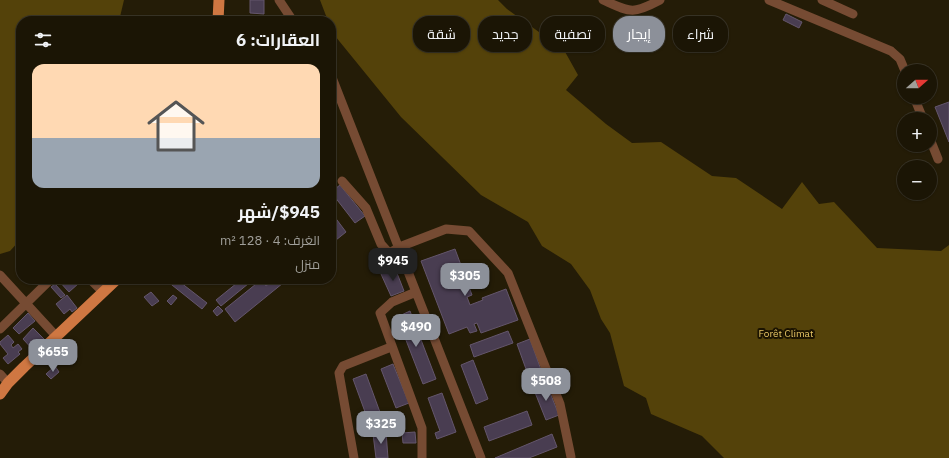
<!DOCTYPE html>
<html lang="ar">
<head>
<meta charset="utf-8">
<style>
  :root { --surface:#1b1505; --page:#282213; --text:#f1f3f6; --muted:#a09f9a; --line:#393427; --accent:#8c9099 }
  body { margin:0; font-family:"IBM Plex Sans",Cairo,sans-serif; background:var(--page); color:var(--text); direction:rtl; height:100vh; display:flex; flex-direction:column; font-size:15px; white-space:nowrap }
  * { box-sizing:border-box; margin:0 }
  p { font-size:13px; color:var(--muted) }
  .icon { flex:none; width:22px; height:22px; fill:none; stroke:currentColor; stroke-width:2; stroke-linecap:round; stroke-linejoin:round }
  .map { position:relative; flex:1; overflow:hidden; direction:ltr }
  .panel { position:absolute; left:16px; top:16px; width:320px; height:268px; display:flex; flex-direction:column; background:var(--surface); border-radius:16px; box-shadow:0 1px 3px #0004,0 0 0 1px var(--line); direction:rtl }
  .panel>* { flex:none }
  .top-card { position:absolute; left:348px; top:16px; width:380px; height:36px; direction:rtl; display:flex; gap:8px }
  .needle { width:26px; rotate:69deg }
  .tools { position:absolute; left:897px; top:64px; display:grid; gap:8px }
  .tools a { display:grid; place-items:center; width:40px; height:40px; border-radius:50%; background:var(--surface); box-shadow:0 1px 3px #0004,0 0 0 1px var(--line); font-size:20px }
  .price { position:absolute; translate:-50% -34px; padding:0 9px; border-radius:8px; background:var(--accent); color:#fff; font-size:13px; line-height:26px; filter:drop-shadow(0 1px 2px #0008) }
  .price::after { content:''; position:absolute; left:50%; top:24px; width:12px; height:9px; margin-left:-6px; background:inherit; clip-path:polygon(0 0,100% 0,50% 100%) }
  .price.on { background:#222; color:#fff }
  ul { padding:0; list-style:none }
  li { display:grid; align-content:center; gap:8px; height:212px; padding:0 16px }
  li+li { border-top:1px solid var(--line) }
  li span { display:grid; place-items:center; height:124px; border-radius:12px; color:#555 }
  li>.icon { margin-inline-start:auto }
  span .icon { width:72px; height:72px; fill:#fffc; stroke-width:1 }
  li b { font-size:17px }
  h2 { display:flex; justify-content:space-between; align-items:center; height:48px; padding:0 16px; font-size:17px }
  .tag { padding:0 14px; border-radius:16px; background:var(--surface); box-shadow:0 1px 3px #0004,0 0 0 1px var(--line); font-size:14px; line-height:36px }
  .tag.on { background:var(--accent); color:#fff }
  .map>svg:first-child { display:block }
  .forest { fill:#54420a }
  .building { fill:#493d51; stroke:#64566c }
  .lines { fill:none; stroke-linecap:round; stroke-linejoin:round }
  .minor { stroke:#764b33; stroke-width:9 }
  .major { stroke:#cf7742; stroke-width:11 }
  .labels { text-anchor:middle; stroke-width:4; stroke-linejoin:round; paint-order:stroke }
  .park-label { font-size:10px; fill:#e7c564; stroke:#1b1301 }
</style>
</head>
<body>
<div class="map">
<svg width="949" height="458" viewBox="0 0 949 458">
  <rect width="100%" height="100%" fill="#241c07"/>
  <path class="forest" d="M0 0H124L119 21H21V239L10 251 0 254Z
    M320 0H498L507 9 564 50 578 75 566 90 606 124 632 143 661 142 712 176 736 178 782 209 802 182 819 204 834 202 877 248 941 251 949 245V458H724L702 436 651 414 646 398 624 386 610 333 601 319 590 290 571 264 542 246 528 222 481 195 401 117 331 31V21H328Z"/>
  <path class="building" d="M250 0H264V14L250 13Z
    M786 14 802 22 799 28 783 20Z
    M949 102V142L935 107Z
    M331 125H333V146H331Z
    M340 185 365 216 355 223 331 192Z
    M331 212 346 232 336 240 331 233Z
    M455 249 472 295 467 297 470 305 483 300 482 298 506 289 518 320 481 333 477 323 474 324 477 331 470 333 467 327 449 334 421 261Z
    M395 268 404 291 391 296 381 274Z
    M75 279 79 283 69 292 58 280Z
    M169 279H176L207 303 202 309 167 281Z
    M242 279H254L221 306 216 300Z
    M275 279H288L235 322 225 309 261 280 266 286Z
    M55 284 65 295 61 298 51 287Z
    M151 292 159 301 152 306 144 297Z
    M67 295 77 308 72 312 70 309 64 314 56 304Z
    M173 295 177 298 171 305 167 301Z
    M218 306 223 311 217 316 213 311Z
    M410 311 436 379 423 384 397 317Z
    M28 313 35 321 19 334 13 328Z
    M33 328 46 341 35 352 23 339Z
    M508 331 513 343 474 357 470 345Z
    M8 335 14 342 11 345 13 348 18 344 22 349 18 352 20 354 8 364 3 358 8 354 0 344V342Z
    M530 339 544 378 531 383 517 344Z
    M473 360 488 399 476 404 461 365Z
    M393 364 409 403 396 408 381 369Z
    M55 366 59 372 51 379 46 374Z
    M366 374 381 415 368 420 353 379Z
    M547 385 559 415 546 420 534 390Z
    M442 393 456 432 437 439 435 433 440 431 428 398Z
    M527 411 532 425 489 441 484 427Z
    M386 432 388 458H376L373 434Z
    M415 432 416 443H403L402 433Z
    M552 434 557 447 529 458H495Z"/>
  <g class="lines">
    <path class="minor" d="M279 0 293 21
      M603 0C630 12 632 15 660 0
      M769 0 891 51 900 59 905 71
      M822 0 853 14
      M331 75 481 458
      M914 97 923 119
      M930 139 938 159
      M342 181 366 208 381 244 389 253 402 246 446 229 469 231 508 273 560 404 571 457
      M0 275 56 336
      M90 279 103 292
      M416 292 392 302 380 313 422 428V458
      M0 329 51 279
      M0 374 8 383
      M354 458 339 373 343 366 391 347"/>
    <path class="major" d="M218 21 219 0
      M0 394 8 383 24 367 117 279"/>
  </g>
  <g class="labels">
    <g class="park-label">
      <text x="786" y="337">Forêt Climat</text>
    </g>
  </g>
</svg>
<div class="tools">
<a><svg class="needle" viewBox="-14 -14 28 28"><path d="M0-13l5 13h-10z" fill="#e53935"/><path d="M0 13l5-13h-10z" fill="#a09f9a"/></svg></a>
<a>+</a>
<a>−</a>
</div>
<b class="price on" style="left:393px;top:282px">$945</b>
<b class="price" style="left:465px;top:297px">$305</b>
<b class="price" style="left:416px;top:348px">$490</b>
<b class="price" style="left:53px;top:373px">$655</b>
<b class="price" style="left:546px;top:402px">$508</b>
<b class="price" style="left:381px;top:445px">$325</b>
<div class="top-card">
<a class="tag">شراء</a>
<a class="tag on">إيجار</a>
<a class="tag">تصفية</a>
<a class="tag">جديد</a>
<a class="tag">شقة</a>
</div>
<section class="panel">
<h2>العقارات: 6<svg class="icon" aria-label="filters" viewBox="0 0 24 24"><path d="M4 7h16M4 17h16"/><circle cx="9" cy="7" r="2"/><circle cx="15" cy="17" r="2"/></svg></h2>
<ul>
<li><span style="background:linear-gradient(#ffd9b3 60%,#9aa5b1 0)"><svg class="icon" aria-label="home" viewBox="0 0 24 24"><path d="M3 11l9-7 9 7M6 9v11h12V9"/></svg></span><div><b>$945/شهر</b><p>الغرف: 4 · 128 m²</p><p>منزل</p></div></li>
</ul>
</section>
</div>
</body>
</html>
